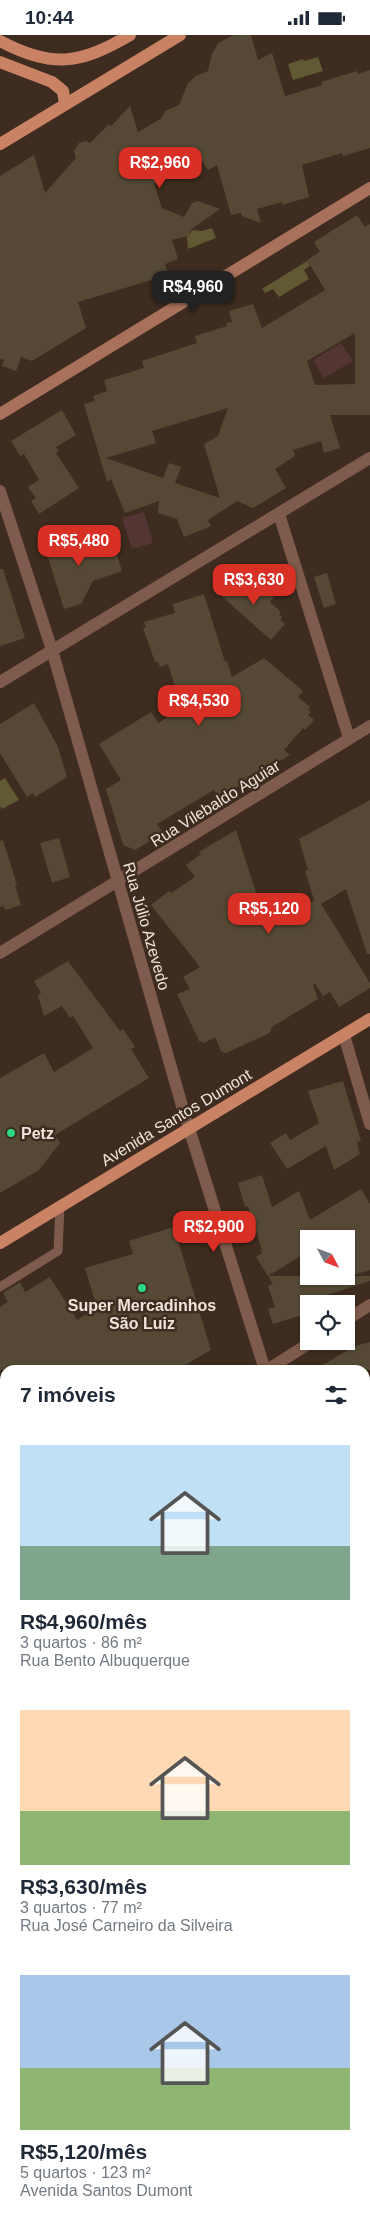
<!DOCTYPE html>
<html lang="pt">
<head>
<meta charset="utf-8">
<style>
  :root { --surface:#fff; --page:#f2f2f3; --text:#1f2937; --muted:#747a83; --accent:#d93025 }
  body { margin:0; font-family:Helvetica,sans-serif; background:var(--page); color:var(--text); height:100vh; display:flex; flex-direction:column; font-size:19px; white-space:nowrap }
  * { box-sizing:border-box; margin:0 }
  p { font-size:16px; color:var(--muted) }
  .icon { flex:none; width:28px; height:28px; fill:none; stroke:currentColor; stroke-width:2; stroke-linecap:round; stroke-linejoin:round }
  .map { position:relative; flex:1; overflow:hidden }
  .panel { position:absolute; left:0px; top:1330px; width:370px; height:866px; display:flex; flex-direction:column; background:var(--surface); border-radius:15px 15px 0 0; box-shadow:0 1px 4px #0004 }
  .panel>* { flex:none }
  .needle { width:32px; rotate:131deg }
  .buttons { position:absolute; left:300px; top:1195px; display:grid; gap:10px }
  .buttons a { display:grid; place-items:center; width:55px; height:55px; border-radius:0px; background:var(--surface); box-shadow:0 1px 4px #0004; font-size:25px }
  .price { position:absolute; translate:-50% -42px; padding:0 11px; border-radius:10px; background:var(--accent); color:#fff; font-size:16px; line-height:32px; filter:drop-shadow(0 1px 2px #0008) }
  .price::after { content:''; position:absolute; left:50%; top:30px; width:15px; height:11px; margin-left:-8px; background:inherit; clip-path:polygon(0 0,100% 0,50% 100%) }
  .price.current { background:#222; color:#fff }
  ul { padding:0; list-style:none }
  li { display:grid; align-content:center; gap:10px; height:265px; padding:0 20px }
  li span { display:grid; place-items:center; height:155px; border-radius:0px; color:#555 }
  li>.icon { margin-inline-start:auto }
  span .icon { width:90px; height:90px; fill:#fffc; stroke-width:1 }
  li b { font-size:21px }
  h2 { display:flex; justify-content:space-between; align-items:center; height:60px; padding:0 20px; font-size:21px }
  .status { display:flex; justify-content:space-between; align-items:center; height:35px; padding:0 25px; background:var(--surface); direction:ltr }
  .status svg { height:14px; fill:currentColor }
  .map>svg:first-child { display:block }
  .green { fill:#533533 }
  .water { fill:#605934 }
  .building { fill:#554936; fill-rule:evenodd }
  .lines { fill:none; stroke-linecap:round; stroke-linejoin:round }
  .path { stroke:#85776b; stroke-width:3; stroke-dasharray:4 4; stroke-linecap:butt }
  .lane { stroke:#7e5b4c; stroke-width:9 }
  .street { stroke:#7e5b4c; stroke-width:12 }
  .secondary { stroke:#a9715b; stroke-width:12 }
  .primary { stroke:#ca8265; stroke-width:12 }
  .poi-dot { fill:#2dd883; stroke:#3d2c1f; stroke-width:2 }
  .labels { text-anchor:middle; stroke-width:5; stroke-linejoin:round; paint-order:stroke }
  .street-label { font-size:16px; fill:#efe4db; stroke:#3d2c1f }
  .poi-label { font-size:16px; font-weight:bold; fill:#efe4db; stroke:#3d2c1f; text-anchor:start }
</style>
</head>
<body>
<div class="status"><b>10:44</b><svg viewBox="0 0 49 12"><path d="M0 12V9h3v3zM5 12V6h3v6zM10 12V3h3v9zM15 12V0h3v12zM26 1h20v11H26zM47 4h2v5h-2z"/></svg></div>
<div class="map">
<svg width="370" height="2196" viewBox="0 0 370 2196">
  <rect width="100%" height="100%" fill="#3d2c1f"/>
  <path class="green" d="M341 308 353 326 324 343 313 325Z
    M144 477 153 508 132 514 122 483Z"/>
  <path class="water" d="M318 22 323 36 293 45 288 29 303 24 304 26Z
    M212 193 216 203 188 214 187 202 193 195 202 196Z
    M307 226 310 231 304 235 309 244 279 262 273 254 265 258 262 254Z
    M5 743 19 765 2 774 0 771V746Z"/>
  <path class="building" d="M234 0H251L258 25 272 18 285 61 322 50 321 47 357 36 358 39 370 35V113L343 121 342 118 302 130 309 162 282 170V167L257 174 261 188 242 181 241 178 231 180 217 130 208 135 199 122 154 149 162 173 184 182 192 168 198 166 220 174 193 193 188 201 172 205 178 224 165 229 168 240 78 267 86 293 32 326 21 322 16 336 2 331 4 325 0 324V141L34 120 45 158 76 123 74 116 79 108 86 106 90 108 109 89 111 91 130 71 138 97 162 83 165 76 179 70 188 48 196 41 208 36 212 19 218 8Z
    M357 180 365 192 370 189V380H330L340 413 324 418 321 406 293 415 295 421 275 434 286 453 253 473 237 466 208 485 211 491 184 502 177 484 158 478 159 466 125 478 111 444 107 447 84 369 95 366 93 361 107 356 104 345 144 333 142 326 197 308 195 301 227 291 226 288 232 287 229 276 253 269 262 293 325 255 307 225 320 217 314 207ZM355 298V349L315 350 307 326ZM228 373 218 401 204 409 220 463 175 448 181 432 169 428 163 443 106 423 156 408 152 396Z
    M62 375 76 400 56 412 59 416 56 418 79 453 39 479 31 466 36 463 28 452 39 445 24 419 20 421 11 406Z
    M60 501 83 514 112 505 122 536 93 546 81 569 64 574 43 506Z
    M0 534H3L25 603 0 611Z
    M327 538 336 569 324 573 314 542Z
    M231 543 234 546 236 543 243 549 245 546 256 556 261 550 274 562 270 567 281 577 279 580 282 582 280 585 285 589 271 605 218 558Z
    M204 559 225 627 227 626 232 642 264 623 303 656 298 662 310 672 308 675 311 677 308 680 314 685 305 695 303 693 284 715 290 720 219 763 214 755 157 789 163 798 135 815 123 810 106 754 121 745 99 709 151 677 158 688 182 674 168 629 160 632 158 627H155L143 593 146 592 144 587 175 578 173 569Z
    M34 668 58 712 67 742 35 762 33 758 27 762 0 718V689Z
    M370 765V919H367L346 854 321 869 370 948V953L339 972 330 957 323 961 315 949 313 950 318 964 272 992 270 998 226 1018 221 1016 215 1002 204 1008 199 1006 177 959 190 954 183 942 200 932 151 870 169 856 171 858 195 842 186 830 201 819 199 817 236 795 267 892 314 865 305 836 308 835 299 804Z
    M59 803 70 842 52 848 40 808Z
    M3 805 17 850 15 851 21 870 5 875 4 871 0 872V806Z
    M68 926 120 996 123 994 135 1012 131 1014 149 1043 55 1100 60 1108 39 1135 0 1158V1043L44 1018 54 1037 93 1013 73 981 70 983 62 971 44 981 38 960 41 958 34 946Z
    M343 1046 361 1106 357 1107 360 1119 334 1135 326 1111 287 1134 270 1108 286 1098 290 1105 319 1088 308 1056Z
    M262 1140 272 1172 299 1156 310 1185 361 1154 370 1169V1235L350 1241H370V1246L312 1265 311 1269H309V1278L273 1289 268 1274 275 1272 268 1251 273 1249 268 1241H346V1204H309V1216L268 1241 256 1222 262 1218 260 1216 262 1215 248 1171 245 1172 238 1148Z
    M174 1192 211 1315 187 1329 191 1335H0V1272L8 1267 3 1258 20 1247 25 1257 50 1242 77 1285 97 1273 85 1233 133 1219 129 1206Z
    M370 1307V1335H314L355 1311Z"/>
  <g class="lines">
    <path class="path" d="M365 2000 370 1998"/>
    <path class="lane" d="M0 1252 58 1216 60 1172"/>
    <path class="street" d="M0 456 52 615 182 1071 265 1335
      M279 479 349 703
      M0 647 370 423
      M0 918 370 691
      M344 1000 370 1089
      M346 1285 370 1270
      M267 1335 313 1306
      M0 1495 5 1492
      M365 1539 370 1536
      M365 1673 370 1690
      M0 1761 5 1758"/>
    <path class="secondary" d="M0 379 370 153
      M365 1811 370 1808
      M0 2034 5 2031"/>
    <path class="primary" d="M0 6C53 34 80 29 130 0
      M0 27 52 47 63 56 65 69
      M0 109 180 0
      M0 1208 370 984"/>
  </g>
  <g class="poi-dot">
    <circle cx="11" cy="1098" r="5"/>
    <circle cx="142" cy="1253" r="5"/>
  </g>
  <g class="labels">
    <g class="street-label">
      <text transform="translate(215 768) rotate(-32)" y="6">Rua Vilebaldo Aguiar</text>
      <text transform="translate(147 891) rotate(74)" y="6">Rua Júlio Azevedo</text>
      <text transform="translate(176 1082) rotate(-31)" y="6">Avenida Santos Dumont</text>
    </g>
    <g class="poi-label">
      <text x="21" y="1104">Petz</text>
      <text x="142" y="1276" text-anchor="middle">Super Mercadinhos<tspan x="142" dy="18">São Luiz</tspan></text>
    </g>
  </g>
</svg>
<div class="buttons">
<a><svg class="needle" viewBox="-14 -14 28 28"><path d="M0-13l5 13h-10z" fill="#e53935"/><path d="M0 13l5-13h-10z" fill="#747a83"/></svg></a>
<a><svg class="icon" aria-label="locate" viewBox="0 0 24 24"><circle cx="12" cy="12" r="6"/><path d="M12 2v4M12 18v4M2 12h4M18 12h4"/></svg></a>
</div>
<b class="price" style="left:160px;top:154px">R$2,960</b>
<b class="price current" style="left:193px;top:278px">R$4,960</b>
<b class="price" style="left:79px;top:532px">R$5,480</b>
<b class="price" style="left:254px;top:571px">R$3,630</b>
<b class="price" style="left:199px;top:692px">R$4,530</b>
<b class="price" style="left:269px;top:900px">R$5,120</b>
<b class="price" style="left:214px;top:1218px">R$2,900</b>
<section class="panel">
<h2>7 imóveis<svg class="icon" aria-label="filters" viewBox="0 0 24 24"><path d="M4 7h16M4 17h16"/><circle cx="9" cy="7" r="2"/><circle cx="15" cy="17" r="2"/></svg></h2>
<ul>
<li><span style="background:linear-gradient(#bfe0f5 65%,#7fa58c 0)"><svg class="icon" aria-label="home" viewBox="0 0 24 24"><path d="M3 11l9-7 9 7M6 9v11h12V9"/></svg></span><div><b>R$4,960/mês</b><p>3 quartos · 86 m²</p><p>Rua Bento Albuquerque</p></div></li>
<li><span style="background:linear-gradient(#ffd9b3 65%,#8fb573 0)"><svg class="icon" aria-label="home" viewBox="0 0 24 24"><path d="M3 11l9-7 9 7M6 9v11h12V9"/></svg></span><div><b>R$3,630/mês</b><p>3 quartos · 77 m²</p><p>Rua José Carneiro da Silveira</p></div></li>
<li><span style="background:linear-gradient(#a9c7e8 60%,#8fb573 0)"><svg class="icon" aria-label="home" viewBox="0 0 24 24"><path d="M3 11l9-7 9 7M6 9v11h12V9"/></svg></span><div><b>R$5,120/mês</b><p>5 quartos · 123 m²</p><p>Avenida Santos Dumont</p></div></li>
</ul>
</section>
</div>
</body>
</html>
